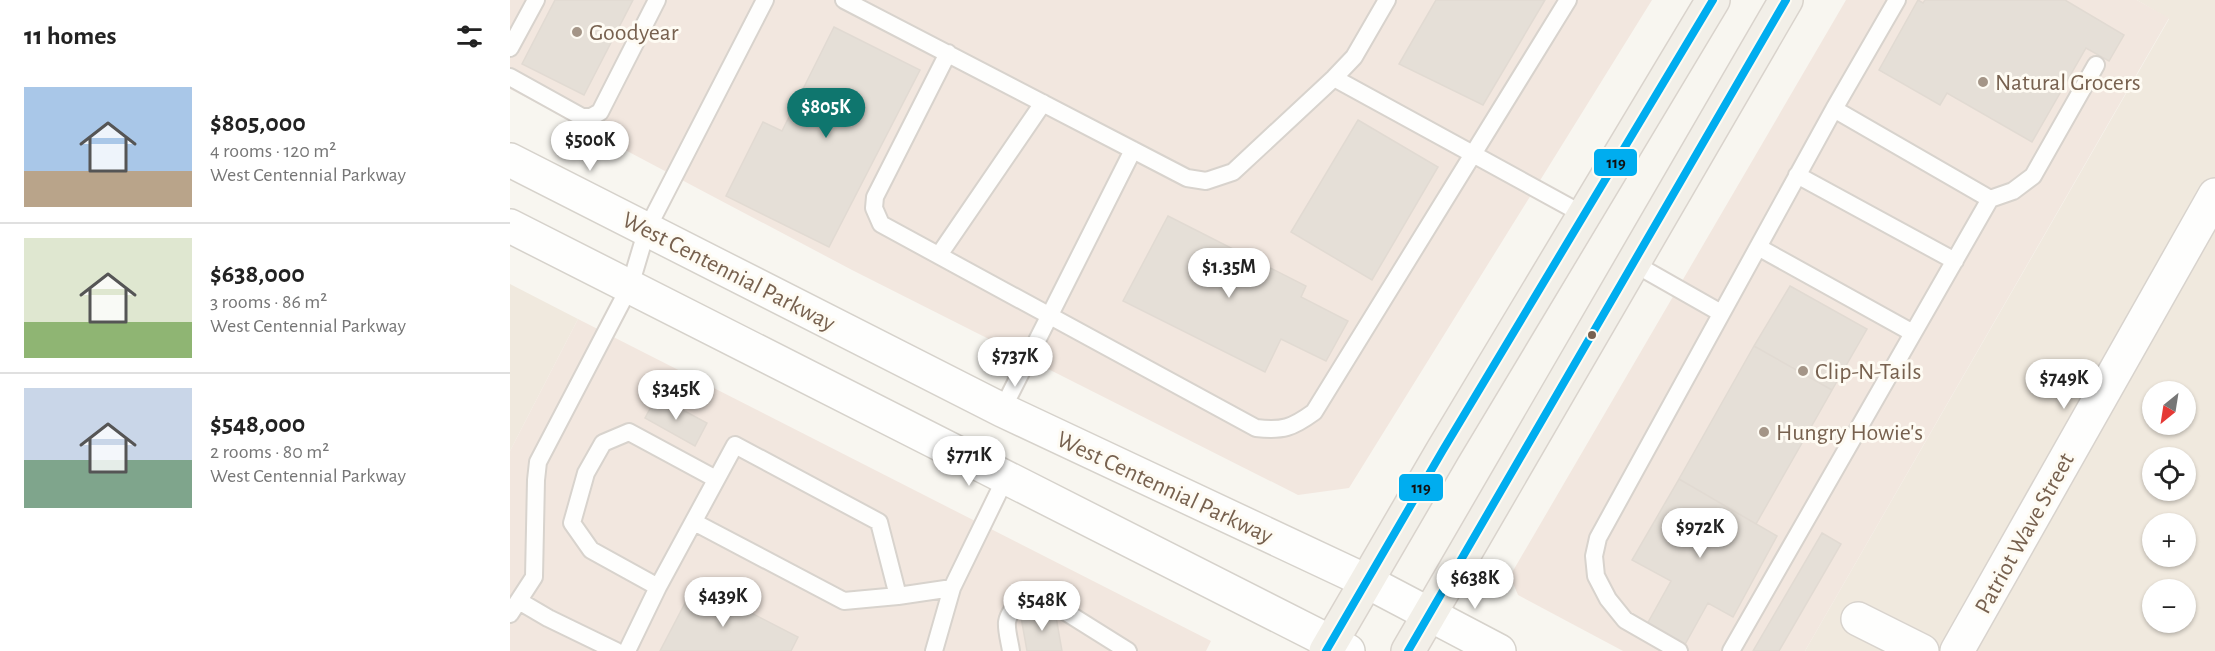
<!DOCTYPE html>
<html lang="en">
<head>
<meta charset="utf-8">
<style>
  :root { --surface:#fff; --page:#f2f2f2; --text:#222; --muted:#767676; --line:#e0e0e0; --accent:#0f766e }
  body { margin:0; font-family:"Alegreya Sans",sans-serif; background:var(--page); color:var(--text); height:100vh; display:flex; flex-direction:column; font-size:22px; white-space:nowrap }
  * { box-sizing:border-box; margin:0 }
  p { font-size:20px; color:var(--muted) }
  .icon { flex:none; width:33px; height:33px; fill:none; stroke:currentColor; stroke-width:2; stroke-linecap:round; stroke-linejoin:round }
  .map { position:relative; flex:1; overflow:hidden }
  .details { display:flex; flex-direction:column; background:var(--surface); width:510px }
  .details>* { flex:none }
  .needle { width:39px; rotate:210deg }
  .tools { position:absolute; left:1632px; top:381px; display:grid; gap:12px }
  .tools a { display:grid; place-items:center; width:54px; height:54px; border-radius:50%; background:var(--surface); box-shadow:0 2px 4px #0004; font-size:30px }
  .price { position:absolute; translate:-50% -51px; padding:0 14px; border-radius:21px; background:#fff; color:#222; font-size:20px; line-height:39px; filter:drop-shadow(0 2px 3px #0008) }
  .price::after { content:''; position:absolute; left:50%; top:36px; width:18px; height:14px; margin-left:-9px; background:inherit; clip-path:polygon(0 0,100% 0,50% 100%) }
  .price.active { background:var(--accent); color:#fff }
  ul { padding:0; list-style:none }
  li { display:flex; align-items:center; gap:18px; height:150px; padding:0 24px }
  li+li { border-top:2px solid var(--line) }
  li span { display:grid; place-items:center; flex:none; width:168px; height:120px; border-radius:0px; color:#555 }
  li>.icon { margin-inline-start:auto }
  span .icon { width:72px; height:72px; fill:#fffc; stroke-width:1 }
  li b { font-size:26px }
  h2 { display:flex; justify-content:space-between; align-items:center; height:72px; padding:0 24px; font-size:26px }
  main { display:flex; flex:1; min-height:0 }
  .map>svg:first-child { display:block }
  .residential { fill:#f0e9de; fill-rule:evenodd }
  .commercial { fill:#f2e7df }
  .building { fill:#e5dfd7; stroke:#e1dad2; stroke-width:1.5 }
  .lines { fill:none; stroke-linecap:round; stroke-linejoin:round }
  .service-casing { stroke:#d8d3cd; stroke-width:20 }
  .minor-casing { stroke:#d8d3cd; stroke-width:36 }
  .secondary-casing { stroke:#d6d2cb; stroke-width:36 }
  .primary-casing { stroke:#d9d3cc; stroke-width:36 }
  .service { stroke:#fefefd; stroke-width:16 }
  .minor { stroke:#fefefd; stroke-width:33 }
  .secondary { stroke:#fefefd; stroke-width:33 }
  .primary { stroke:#f2efe8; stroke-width:33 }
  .bus-1-casing { stroke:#fefbf3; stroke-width:12 }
  .bus-1 { stroke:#00adef; stroke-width:8 }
  .poi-dot { fill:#a49587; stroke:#fefbf3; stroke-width:2 }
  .bus-dot { fill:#77614f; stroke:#fefbf3; stroke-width:2 }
  .labels { text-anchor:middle; stroke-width:6; stroke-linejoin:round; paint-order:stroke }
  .poi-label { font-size:24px; fill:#77614f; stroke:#fefbf3; text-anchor:start }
  .street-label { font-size:24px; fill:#77614f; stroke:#fefbf3 }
  .line-badge { stroke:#fefbf3; stroke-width:2 }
  .pale-badge-label { font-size:16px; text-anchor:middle; font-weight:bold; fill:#111 }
</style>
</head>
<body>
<main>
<section class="details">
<h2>11 homes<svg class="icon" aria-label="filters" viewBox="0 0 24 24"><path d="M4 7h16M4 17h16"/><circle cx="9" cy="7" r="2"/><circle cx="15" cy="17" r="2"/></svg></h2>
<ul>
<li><span style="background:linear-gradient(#a9c7e8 70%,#b9a48a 0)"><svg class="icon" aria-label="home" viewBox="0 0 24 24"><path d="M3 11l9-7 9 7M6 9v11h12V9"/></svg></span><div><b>$805,000</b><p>4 rooms · 120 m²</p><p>West Centennial Parkway</p></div></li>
<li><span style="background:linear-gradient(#dfe7d0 70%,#8fb573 0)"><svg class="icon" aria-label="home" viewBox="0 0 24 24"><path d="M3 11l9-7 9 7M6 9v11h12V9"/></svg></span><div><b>$638,000</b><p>3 rooms · 86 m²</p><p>West Centennial Parkway</p></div></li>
<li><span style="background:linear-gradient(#c9d6e8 60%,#7fa58c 0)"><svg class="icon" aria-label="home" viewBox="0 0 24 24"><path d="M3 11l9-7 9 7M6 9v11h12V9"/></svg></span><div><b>$548,000</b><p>2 rooms · 80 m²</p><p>West Centennial Parkway</p></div></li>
</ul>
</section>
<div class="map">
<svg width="1705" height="651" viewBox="0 0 1705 651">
  <rect width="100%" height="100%" fill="#f8f6f0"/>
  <path class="residential" d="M1627 0H1705V651H1295L1659 19ZM1642 392H1676V424H1642ZM1642 458H1676V490H1642ZM1642 524H1676V556H1642ZM1642 590H1676V622H1642Z
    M0 284 68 319 0 451Z"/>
  <path class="commercial" d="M0 0H1142L839 488 788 495 342 270 0 89Z
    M1336 0H1627L1659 18 1295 651H1113L1008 595 1000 576Z
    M68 319 701 641 696 651H0V451Z"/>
  <path class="building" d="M45 0H123L74 95 12 64Z
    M926 0H1035L973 105 889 64Z
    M1408 0 1413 3 1415 0H1555L1614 35 1599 61 1576 48 1522 142 1437 93 1430 105 1369 70Z
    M324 27 410 70 319 247 216 196 253 122 272 131Z
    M848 120 928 167 862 280 781 232Z
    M658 216 796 286 791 297 838 321 816 361 771 339 755 372 613 301Z
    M1280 286 1357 329 1322 390 1244 346Z
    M1244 346 1322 390 1246 524 1169 479Z
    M147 396 197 423 185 446 135 418Z
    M1169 479 1267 536 1223 617 1198 603 1173 648 1136 626 1161 581 1122 560Z
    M1312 533 1331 544 1269 651H1243Z
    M185 584 288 637 281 651H150Z
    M545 611 552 651H517L511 617Z"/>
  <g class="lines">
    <defs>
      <path id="service" d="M334 0 677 178 696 181 723 172 824 78 844 57 877 0
        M0 48 26 0
        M438 53 365 197 364 208 371 224 746 428C773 431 782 428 804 412L1058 0
        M0 77 72 117H81L90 112 147 0
        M824 78 1074 215
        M1287 175 1445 261
        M1480 199 1503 191 1523 176 1586 65
        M1248 247 1403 333
        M429 255 533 103
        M1123 263 1211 313
        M492 410 623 150
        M184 522 334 601 388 596 442 588
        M148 587 81 550 62 523 76 473 93 443 119 432 206 479
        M9 601 38 618 106 651
        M0 614 24 577 26 480 28 462 120 286 137 229 255 0
        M117 651 148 587 225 445 369 522 388 596
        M424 651 442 588 496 477
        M501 651C500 643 496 630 497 622 500 604 520 600 535 599L618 651
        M1169 651 1115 620 1098 599 1086 576 1084 556 1088 538 1324 109
        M1221 651 1480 199 1324 109 1387 0"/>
      <path id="minor" d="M1348 619 1412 651
        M1447 651 1705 195"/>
      <path id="secondary" d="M0 160 492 410 856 581 989 651
        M0 226 838 651"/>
      <path id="primary" d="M816 651 933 450 1203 0
        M898 651 1276 0"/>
    </defs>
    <use href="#service" class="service-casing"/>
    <use href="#minor" class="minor-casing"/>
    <use href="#secondary" class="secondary-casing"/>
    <use href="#primary" class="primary-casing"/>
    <use href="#service" class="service"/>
    <use href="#minor" class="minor"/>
    <use href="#secondary" class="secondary"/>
    <use href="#primary" class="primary"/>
    <defs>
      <path id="bus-1" d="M816 651 933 450 1203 0
        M898 651 1276 0"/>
    </defs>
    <use href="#bus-1" class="bus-1-casing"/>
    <use href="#bus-1" class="bus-1"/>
  </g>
  <g class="poi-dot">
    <circle cx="67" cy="32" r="6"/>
    <circle cx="1473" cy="82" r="6"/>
    <circle cx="1293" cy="371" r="6"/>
    <circle cx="1254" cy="432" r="6"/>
  </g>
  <circle class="bus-dot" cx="1082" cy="335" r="5"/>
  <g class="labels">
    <g class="poi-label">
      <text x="79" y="40">Goodyear</text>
      <text x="1485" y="90">Natural Grocers</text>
      <text x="1305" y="379">Clip-N-Tails</text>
      <text x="1266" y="440">Hungry Howie's</text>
    </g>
    <g class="street-label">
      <text transform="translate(219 271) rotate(27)" y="8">West Centennial Parkway</text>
      <text transform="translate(655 487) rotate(25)" y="8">West Centennial Parkway</text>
      <text transform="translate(1514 533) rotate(-61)" y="8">Patriot Wave Street</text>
    </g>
  </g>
  <g class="line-badge">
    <rect x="1083" y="148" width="45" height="29" rx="6" fill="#00adef"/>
    <rect x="888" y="473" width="46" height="29" rx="6" fill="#00adef"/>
  </g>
  <g class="pale-badge-label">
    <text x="1106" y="168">119</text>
    <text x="911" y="493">119</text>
  </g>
</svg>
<div class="tools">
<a><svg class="needle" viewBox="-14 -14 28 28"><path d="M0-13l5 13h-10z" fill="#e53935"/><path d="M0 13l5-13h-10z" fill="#767676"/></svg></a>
<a><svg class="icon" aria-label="locate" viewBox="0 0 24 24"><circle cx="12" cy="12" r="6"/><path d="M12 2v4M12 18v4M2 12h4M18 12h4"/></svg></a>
<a>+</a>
<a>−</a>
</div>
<b class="price active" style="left:316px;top:139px">$805K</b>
<b class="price" style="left:80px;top:172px">$500K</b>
<b class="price" style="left:719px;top:299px">$1.35M</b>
<b class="price" style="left:505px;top:388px">$737K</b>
<b class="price" style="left:1554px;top:410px">$749K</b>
<b class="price" style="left:166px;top:421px">$345K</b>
<b class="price" style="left:459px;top:487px">$771K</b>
<b class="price" style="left:1190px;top:559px">$972K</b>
<b class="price" style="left:965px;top:610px">$638K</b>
<b class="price" style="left:213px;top:628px">$439K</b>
<b class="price" style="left:532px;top:632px">$548K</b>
</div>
</main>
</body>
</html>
